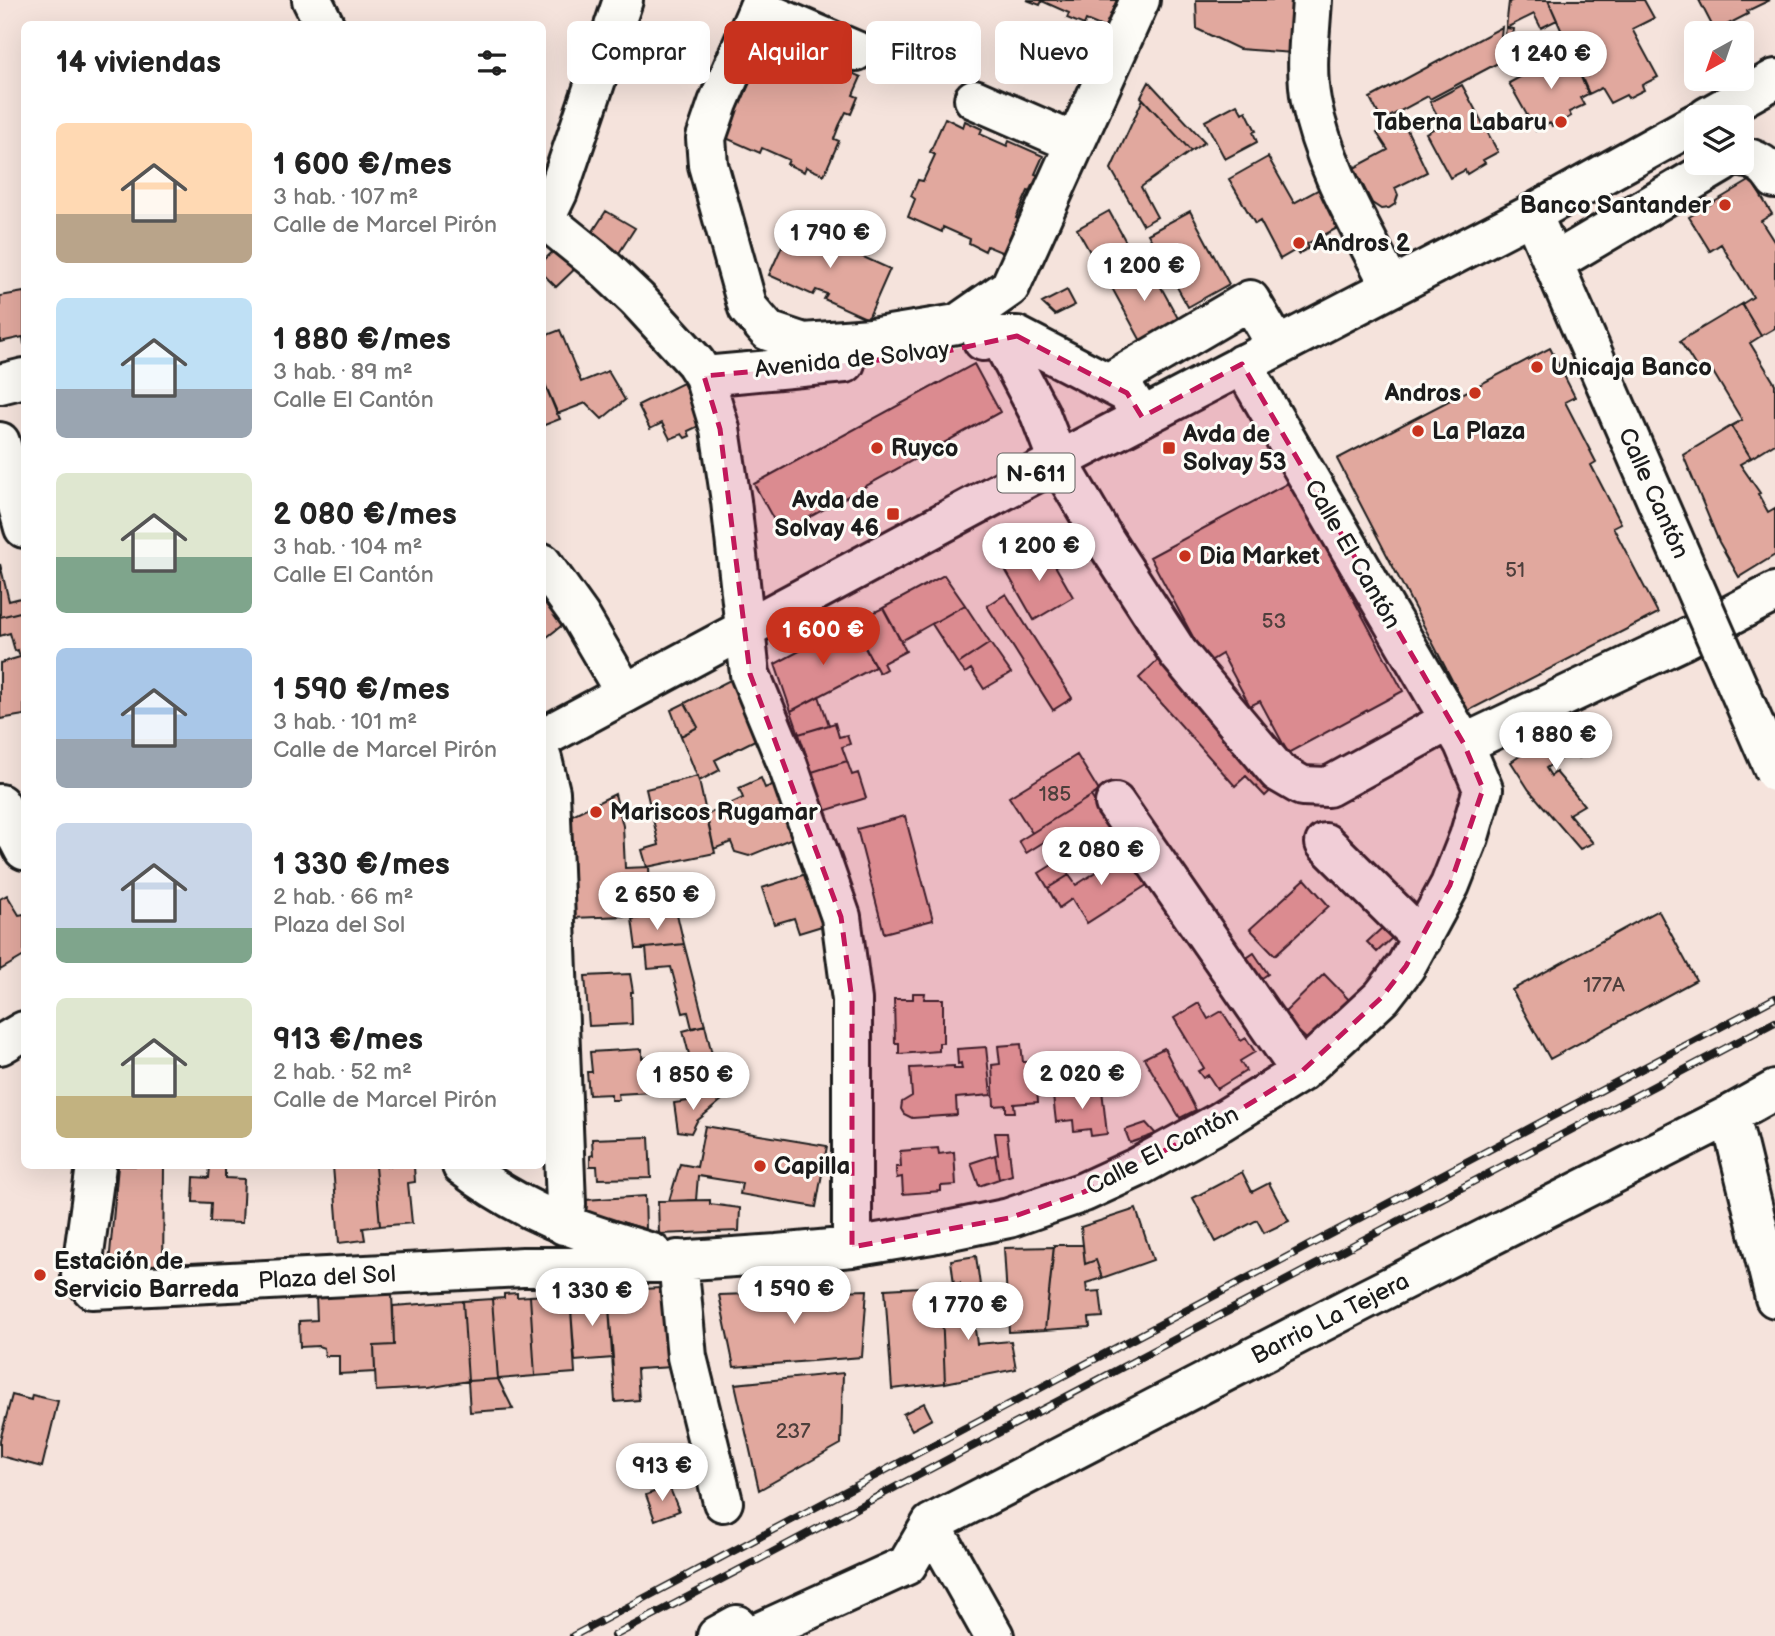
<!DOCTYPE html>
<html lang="es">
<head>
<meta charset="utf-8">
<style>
  :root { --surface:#fff; --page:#f2f2f2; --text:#222; --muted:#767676; --accent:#c8321e }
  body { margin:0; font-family:"Balsamiq Sans",sans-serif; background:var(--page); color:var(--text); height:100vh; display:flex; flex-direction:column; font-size:26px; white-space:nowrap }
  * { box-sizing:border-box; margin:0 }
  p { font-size:23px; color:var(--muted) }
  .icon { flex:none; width:38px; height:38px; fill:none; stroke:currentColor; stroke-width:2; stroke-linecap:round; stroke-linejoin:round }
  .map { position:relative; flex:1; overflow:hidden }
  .side { position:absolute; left:21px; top:21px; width:525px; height:1148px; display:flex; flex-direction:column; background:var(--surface); border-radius:10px; box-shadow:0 7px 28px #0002 }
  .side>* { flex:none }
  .banner { position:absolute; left:567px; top:21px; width:665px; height:63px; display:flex; gap:14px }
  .needle { width:46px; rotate:220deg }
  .fabs { position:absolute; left:1684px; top:21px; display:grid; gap:14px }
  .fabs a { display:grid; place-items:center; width:70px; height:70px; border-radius:10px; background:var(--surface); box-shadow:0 7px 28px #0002; font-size:35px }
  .price { position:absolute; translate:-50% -60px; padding:0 16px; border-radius:24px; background:#fff; color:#222; font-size:23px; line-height:46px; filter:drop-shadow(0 2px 4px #0008) }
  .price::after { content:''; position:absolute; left:50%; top:42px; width:21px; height:16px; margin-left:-10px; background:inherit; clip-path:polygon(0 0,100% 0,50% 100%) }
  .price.selected { background:var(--accent); color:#fff }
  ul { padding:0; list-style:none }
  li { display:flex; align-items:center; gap:21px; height:175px; padding:0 35px }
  li span { display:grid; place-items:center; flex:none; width:196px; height:140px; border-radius:10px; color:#555 }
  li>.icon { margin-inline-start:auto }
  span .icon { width:84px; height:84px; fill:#fffc; stroke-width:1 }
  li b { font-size:30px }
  h2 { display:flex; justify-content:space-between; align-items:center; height:84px; padding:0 35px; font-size:30px }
  .chip { padding:0 24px; border-radius:10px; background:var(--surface); box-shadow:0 7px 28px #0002; font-size:24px; line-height:63px }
  .chip.selected { background:var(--accent); color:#fff }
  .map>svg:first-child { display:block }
  .building { fill:#e1a89e; stroke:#1c1c1c; stroke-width:2 }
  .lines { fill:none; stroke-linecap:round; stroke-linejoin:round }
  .minor-casing { stroke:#1c1c1c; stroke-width:44 }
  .highway-casing { stroke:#1c1c1c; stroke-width:44 }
  .minor { stroke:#fdfcf7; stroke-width:38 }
  .highway { stroke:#fdfcf7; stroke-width:38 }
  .rail-casing { stroke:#1c1c1c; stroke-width:8 }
  .rail { stroke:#fdfcf7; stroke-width:5; stroke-dasharray:16; stroke-linecap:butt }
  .minor-bridge-casing { stroke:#1c1c1c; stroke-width:44; stroke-linecap:butt }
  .minor-bridge { stroke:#fdfcf7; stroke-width:38 }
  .marked { fill:#c2185b; fill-opacity:0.2; stroke:#c2185b; stroke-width:5; stroke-dasharray:14 9; stroke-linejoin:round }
  .poi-dot { fill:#c8321e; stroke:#fdfcf7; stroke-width:2.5 }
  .labels { text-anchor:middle; stroke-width:6; stroke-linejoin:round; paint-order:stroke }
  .number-label { font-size:21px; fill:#4d3f3c }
  .shield { fill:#fdfcf7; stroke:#605f5e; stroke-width:2 }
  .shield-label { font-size:23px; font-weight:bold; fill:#1c1c1c }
  .poi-label { font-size:24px; font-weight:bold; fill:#1c1c1c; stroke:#fdfcf7; text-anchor:start }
  .street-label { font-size:24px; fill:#1c1c1c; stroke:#fdfcf7 }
</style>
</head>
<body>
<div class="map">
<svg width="1775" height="1636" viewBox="0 0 1775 1636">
  <rect width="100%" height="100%" fill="#f5e3dc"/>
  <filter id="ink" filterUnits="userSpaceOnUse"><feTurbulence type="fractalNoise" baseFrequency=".0143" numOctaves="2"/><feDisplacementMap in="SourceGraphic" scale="14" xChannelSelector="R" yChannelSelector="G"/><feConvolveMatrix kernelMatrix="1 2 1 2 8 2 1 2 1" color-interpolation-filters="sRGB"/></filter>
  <g filter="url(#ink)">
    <path class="building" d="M1027 0H1117L1105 28 1086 20 1084 25 1067 18 1069 13 1042 1 1040 5Z
      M1196 0H1301L1293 53 1239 49 1197 29Z
      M1513 0H1548L1557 20 1541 28 1534 14 1506 28 1509 2Z
      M1548 0H1644L1654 18 1632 29 1658 77 1642 85 1644 90 1628 98 1626 95 1610 103 1601 88 1589 94Z
      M1548 0H1644L1654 18 1632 29 1658 77 1642 85 1644 90 1628 98 1626 95 1610 103 1601 88 1589 94Z
      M1699 0H1770L1747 11 1748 14 1715 31Z
      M1502 27 1498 63 1430 99 1428 96 1382 121 1370 98Z
      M1506 28 1514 29 1510 59 1502 58Z
      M763 39 781 48 784 42 800 50 798 55 825 67 827 62 861 77 853 95 858 97 851 114 846 112 839 126 834 139 839 141 824 175 806 167 804 172 787 164 789 160 762 148 760 153 726 138 734 120 729 117 736 100 741 102 753 76 748 73Z
      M1570 50 1588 94 1580 98 1584 105 1569 112 1571 116 1561 122 1552 126 1550 123 1536 131 1509 83Z
      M1149 82 1205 142 1191 151 1141 97Z
      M1462 85 1498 152 1483 160 1485 163 1467 174 1465 170 1450 178 1426 133 1442 124 1430 102Z
      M1143 99 1191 151 1141 187 1157 217 1143 225 1111 169Z
      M1237 104 1242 113 1246 111 1256 131 1253 132 1257 142 1225 159 1205 121Z
      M1401 117 1427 172 1395 188 1398 195 1395 204 1389 208 1381 209 1372 203 1354 168 1388 150 1377 133Z
      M945 118 963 127 965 121 982 129 980 134 1007 146 1009 141 1043 156 1035 174 1040 176 1033 193 1028 191 1016 218 1021 220 1006 254 987 246 985 251 969 243 970 239 943 227 942 232 908 217 915 199 911 196 918 180 923 181 935 155 930 152Z
      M1268 157 1294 203 1323 187 1343 225 1307 244 1309 248 1298 254 1296 250 1280 259 1260 221 1255 224 1229 179Z
      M1751 180 1772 214 1761 221 1775 243V328L1761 336 1742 304 1753 297 1736 269 1721 244 1710 251 1689 217Z
      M606 211 635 228 619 253 590 236Z
      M1109 211 1131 251 1099 268 1077 229Z
      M1190 211 1229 284 1188 307 1148 234Z
      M791 226 822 239 825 231 863 248 859 255 890 269 868 319 824 299 827 294 816 290 813 295 769 275Z
      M561 244 580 264 556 287 542 273V262Z
      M1150 267 1180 322 1142 343 1106 277 1123 268 1129 278Z
      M1067 290 1075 305 1055 315 1042 303Z
      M24 292V345L23 337 0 342V296Z
      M1742 304 1761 336 1750 343 1775 384V443L1751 458 1731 426 1742 420 1710 367 1700 373 1680 341Z
      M560 330 581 382 608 371 625 400 602 419 586 403 557 414 542 377V337Z
      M1550 348 1575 397 1565 402 1596 462 1591 465 1621 523 1613 527 1658 613 1468 711 1337 459Z
      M974 364 1000 412 781 533 754 484Z
      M542 377 560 419 542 426Z
      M683 383 703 424 688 431 690 436 685 438 682 434 670 439 662 423 650 429 638 405Z
      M1731 426 1751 458 1740 464 1760 493 1758 494 1768 512 1775 508V555L1739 577 1719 542 1683 455Z
      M1290 482 1403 691 1288 753 1260 701 1250 706 1222 654 1207 663 1150 557Z
      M1045 548 1073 597 1034 620 1006 571 1020 563 1017 559 1029 552 1031 557Z
      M0 564 9 601 24 597V611L0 617Z
      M944 575 965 605 901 641 883 608Z
      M542 591 565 623 542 641Z
      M1006 594 1072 698 1053 710 987 606Z
      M965 605 990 643 958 664 932 624Z
      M883 608 906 651 883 663 886 669 879 673 852 623Z
      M24 611V715L0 719V663L20 657 18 650 15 651 10 633 0 636V617Z
      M852 623 875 667 791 711 775 664Z
      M990 643 1011 673 984 689 971 669 965 673 958 664Z
      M1162 656 1278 784 1265 796 1246 776 1235 786 1139 678Z
      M734 678 763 736 715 760 720 770 699 781 681 736 698 727 685 703Z
      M819 696 829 725 799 734 791 711Z
      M685 703 698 727 681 736 671 710Z
      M1567 715 1576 730 1587 723 1600 744 1579 758 1574 750 1546 768 1551 776 1556 772 1584 805 1569 814 1593 843 1580 849 1529 790 1511 762 1530 749 1526 742Z
      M835 723 839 737 847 735 850 744 842 747 847 761 812 772 799 734Z
      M1077 755 1099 791 1032 833 1009 797Z
      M847 761 852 775 858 773 866 798 824 811 812 772Z
      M698 776 715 853 647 867 642 850 659 845 646 789Z
      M761 778 765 788 779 782 795 837 749 856 735 852 731 842 714 849 706 815 743 798 739 788Z
      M615 794 623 826 625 868 649 867 651 912 626 913 627 916 571 918 566 818Z
      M1091 796 1112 829 1060 861 1069 875 1048 888 1039 873 1060 860 1047 840 1026 853 1019 841Z
      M905 816 933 920 884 933 857 829Z
      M1131 850 1141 867 1137 869 1147 885 1087 923 1072 899 1059 908 1048 888 1069 875 1076 885Z
      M809 873 825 925 799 933 794 918 774 924 762 888Z
      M1305 879 1329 906 1275 955 1250 929Z
      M7 895 19 915 24 914V956L0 970V899Z
      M1658 910 1696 980 1550 1059 1512 990Z
      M677 914 684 944 636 949 632 919Z
      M1383 927 1393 937 1377 952 1367 942Z
      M684 944 705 1025 692 1028 688 1012 683 1013 671 967 648 969 646 948Z
      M1254 953 1268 974 1253 984 1238 964Z
      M630 974 633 992H631L632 1024 589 1026 585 976Z
      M1324 974 1357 1008 1316 1048 1298 1031 1294 1035 1286 1027 1291 1023 1283 1014Z
      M913 993H925L924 999H943V1043H939V1051L899 1054V1043H895L894 999H913Z
      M1199 1003 1208 1019 1222 1011 1241 1041 1246 1038 1255 1052 1240 1061 1246 1071 1217 1089 1208 1075 1203 1078 1198 1071 1204 1068 1174 1018Z
      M705 1025 722 1096 691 1100 681 1065 691 1062 683 1031Z
      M1021 1044 1023 1062H1035L1038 1102 1014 1104 1015 1112H1006V1105L994 1106 992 1065 1000 1064 998 1046Z
      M986 1047 991 1095 956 1098 957 1115 912 1118 904 1114 901 1109 902 1102 912 1096 910 1068 954 1066V1069H962L961 1063 958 1064 957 1049Z
      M1164 1048 1196 1110 1180 1118 1144 1058Z
      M642 1049V1058L662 1056 663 1080 652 1081 653 1092 618 1094 619 1100H611V1094L589 1095 587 1072H592L590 1052Z
      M1102 1090 1107 1134 1091 1136 1090 1129 1074 1131 1073 1120 1056 1122 1053 1096Z
      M722 1096 723 1099 697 1121 691 1133 678 1131 674 1103Z
      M1146 1123 1156 1134 1130 1143 1125 1130Z
      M705 1126 827 1146 816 1207 740 1194 742 1183 698 1176 696 1200 669 1201 680 1164 697 1167Z
      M995 1133H1007L1012 1175 999 1179 995 1155 998 1154Z
      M649 1137 651 1178 598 1179 597 1166H590V1156L593 1155 592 1139Z
      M938 1148 939 1154 954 1152 956 1185 941 1186V1191L903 1194 902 1177 897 1178 896 1173V1167H901L900 1151Z
      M995 1155 999 1179 979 1186 971 1163Z
      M118 1166H164L163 1272 108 1275Z
      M210 1166H225V1178L244 1179 242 1223 210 1222 211 1203 193 1202 194 1177 209 1178Z
      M333 1166H375L380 1226 363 1228 365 1240 339 1243Z
      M375 1166H414L415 1182 408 1183 412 1223 380 1226Z
      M1242 1172 1252 1192 1269 1183 1289 1221 1264 1233 1257 1220 1216 1242 1193 1198Z
      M645 1196 646 1229 585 1212V1200Z
      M710 1200V1204L740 1208 739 1231 659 1234 658 1201Z
      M1136 1209 1153 1260 1102 1278 1096 1260 1085 1264 1081 1227Z
      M1054 1245H1083L1085 1264 1096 1260 1102 1278 1086 1283 1087 1292 1100 1291 1103 1317 1089 1318 1090 1327 1045 1330Z
      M1054 1247 1045 1330 1009 1332 1004 1248Z
      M976 1256 983 1307 963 1310 960 1283 954 1284 951 1260Z
      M960 1285 963 1310 972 1308 977 1344 1011 1341 1016 1369 945 1383 942 1311H940L939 1286Z
      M939 1286 940 1311H942L945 1383 892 1389 885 1289Z
      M660 1288 673 1367 637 1369 639 1400 615 1402 608 1291Z
      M867 1290 862 1357 734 1367 719 1295Z
      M517 1293V1297L530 1296 535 1376 498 1379 492 1299 504 1298V1294Z
      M392 1294 394 1345 374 1346 375 1372 339 1374V1356H325L324 1348 318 1346 300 1347 299 1321 317 1320 316 1296Z
      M570 1294 575 1373 535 1376 530 1296Z
      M608 1294 613 1358 575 1361 570 1297Z
      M492 1299 498 1379 468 1381 463 1301Z
      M463 1301 468 1381 428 1388 376 1391 374 1346 394 1345 393 1306Z
      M843 1373 841 1444 759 1490 735 1384Z
      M498 1379 513 1409 470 1412 468 1381Z
      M12 1395 31 1400 32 1395 58 1401 42 1467 0 1456V1440Z
      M924 1403 932 1419 912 1430 903 1414Z
      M669 1486 679 1511 655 1520 646 1495Z"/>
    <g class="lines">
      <defs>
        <path id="minor" d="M312 0 324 24
          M762 0 718 103 706 138 708 165 748 308 768 331 804 343 871 338 957 324 1010 287 1140 0
          M1312 0C1310 34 1305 68 1311 101 1324 168 1361 227 1391 287
          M758 9 856 51
          M974 99 1075 143
          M1741 157C1756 158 1768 167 1775 179
          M1532 214 1629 437
          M542 217 600 264 637 299 695 362 704 376 720 429 731 501 750 674 788 766 841 917 852 1000V1247
          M545 219 558 192 623 0
          M1553 263 1722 163
          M999 336 1040 414 1058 461 1104 539 1178 653 1278 772 1302 786 1328 787 1450 720
          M983 341 999 336H1017L1127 393 1142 417
          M704 376 845 363
          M1108 383 1250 300 1277 346
          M0 384 24 378
          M0 442 24 528
          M542 563 580 616 625 693
          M1464 744 1681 641 1775 592
          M542 759 550 792 566 1204 564 1225
          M1115 803 1301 1072
          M0 804 24 850
          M1325 843 1422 939
          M1730 1115 1775 1298
          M96 1166 81 1275 92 1289 523 1267H589L777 1254 852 1247 932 1234 1009 1218 1084 1192 1136 1168 1220 1122 1301 1072 1382 997 1406 966 1450 885 1469 837 1483 789 1464 744 1242 364
          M462 1166C523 1213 579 1232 652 1253
          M678 1260 687 1357 723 1502
          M931 1524 994 1636
          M717 1636 737 1625 743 1636
          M751 1636 907 1565 931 1524 1366 1299 1730 1115 1775 1090"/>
        <path id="highway" d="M1707 117 1775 79
          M542 738 1058 461 1532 214 1696 123
          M0 1045 24 1031"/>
      </defs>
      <use href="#minor" class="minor-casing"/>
      <use href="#highway" class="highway-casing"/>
      <use href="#minor" class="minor"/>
      <use href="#highway" class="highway"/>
      <defs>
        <path id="rail" d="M573 1636 1775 998
          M614 1636 1775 1022"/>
      </defs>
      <use href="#rail" class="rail-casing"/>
      <use href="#rail" class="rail"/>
      <defs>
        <path id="minor-bridge" d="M1629 437 1775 772"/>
      </defs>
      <use href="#minor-bridge" class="minor-bridge-casing"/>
      <use href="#minor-bridge" class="minor-bridge"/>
    </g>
  </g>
  <path class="marked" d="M1017 336 1127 393 1142 417 1242 364 1464 744 1483 789 1450 885 1406 966 1382 997 1301 1072 1220 1122 1084 1192 1009 1218 852 1247V1000L841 917 750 674 720 429 704 376 924 356Z"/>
  <g class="poi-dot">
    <circle cx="1561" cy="122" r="7"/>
    <circle cx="1725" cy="205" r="7"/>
    <circle cx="1299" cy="243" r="7"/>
    <circle cx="1537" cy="367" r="7"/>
    <circle cx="1475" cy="393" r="7"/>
    <circle cx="1418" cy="431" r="7"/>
    <circle cx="877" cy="448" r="7"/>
    <rect x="1162" y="441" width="14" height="14" rx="3.5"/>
    <rect x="886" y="507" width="14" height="14" rx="3.5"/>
    <circle cx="1185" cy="556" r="7"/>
    <circle cx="596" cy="812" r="7"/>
    <circle cx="760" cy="1166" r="7"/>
    <circle cx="40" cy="1275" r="7"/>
  </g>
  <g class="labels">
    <g class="number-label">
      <text x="1515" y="577">51</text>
      <text x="1274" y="628">53</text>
      <text x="1055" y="801">185</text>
      <text x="1604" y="992">177A</text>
      <text x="793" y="1438">237</text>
    </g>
    <rect class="shield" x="997.5" y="453.5" width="77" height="39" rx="5"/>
    <g class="shield-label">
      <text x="1036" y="481">N-611</text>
    </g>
    <g class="poi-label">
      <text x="1547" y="130" text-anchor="end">Taberna Labaru</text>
      <text x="1711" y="213" text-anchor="end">Banco Santander</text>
      <text x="1313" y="251">Andros 2</text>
      <text x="1551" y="375">Unicaja Banco</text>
      <text x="1461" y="401" text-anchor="end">Andros</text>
      <text x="1432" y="439">La Plaza</text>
      <text x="1183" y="442">Avda de<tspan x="1183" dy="28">Solvay 53</tspan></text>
      <text x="891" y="456">Ruyco</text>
      <text x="879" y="508" text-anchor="end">Avda de<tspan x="879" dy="28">Solvay 46</tspan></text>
      <text x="1199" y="564">Dia Market</text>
      <text x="610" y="820">Mariscos Rugamar</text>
      <text x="774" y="1174">Capilla</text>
      <text x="54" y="1269">Estación de<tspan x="54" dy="28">Servicio Barreda</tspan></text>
    </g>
    <g class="street-label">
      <text transform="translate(852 359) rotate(-6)" y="8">Avenida de Solvay</text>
      <text transform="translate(1654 493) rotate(66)" y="8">Calle Cantón</text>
      <text transform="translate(1353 554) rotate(60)" y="8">Calle El Cantón</text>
      <text transform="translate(1162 1150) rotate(-27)" y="8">Calle El Cantón</text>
      <text transform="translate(327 1277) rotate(-3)" y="8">Plaza del Sol</text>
      <text transform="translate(1330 1318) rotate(-27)" y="8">Barrio La Tejera</text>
    </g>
  </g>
</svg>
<div class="fabs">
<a><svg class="needle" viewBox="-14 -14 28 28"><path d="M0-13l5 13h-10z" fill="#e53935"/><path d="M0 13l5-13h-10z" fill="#767676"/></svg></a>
<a><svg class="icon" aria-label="layers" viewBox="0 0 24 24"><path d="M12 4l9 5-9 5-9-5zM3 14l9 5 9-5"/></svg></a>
</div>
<b class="price" style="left:1551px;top:91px">1 240 €</b>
<b class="price" style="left:830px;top:270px">1 790 €</b>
<b class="price" style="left:1144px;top:303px">1 200 €</b>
<b class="price" style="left:1039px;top:583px">1 200 €</b>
<b class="price selected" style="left:823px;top:667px">1 600 €</b>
<b class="price" style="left:1556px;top:772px">1 880 €</b>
<b class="price" style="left:1101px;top:887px">2 080 €</b>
<b class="price" style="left:657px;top:932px">2 650 €</b>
<b class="price" style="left:1082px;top:1111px">2 020 €</b>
<b class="price" style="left:693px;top:1112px">1 850 €</b>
<b class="price" style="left:794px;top:1326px">1 590 €</b>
<b class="price" style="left:592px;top:1328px">1 330 €</b>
<b class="price" style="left:968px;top:1342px">1 770 €</b>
<b class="price" style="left:662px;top:1503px">913 €</b>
<div class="banner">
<a class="chip">Comprar</a>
<a class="chip selected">Alquilar</a>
<a class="chip">Filtros</a>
<a class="chip">Nuevo</a>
</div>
<section class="side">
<h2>14 viviendas<svg class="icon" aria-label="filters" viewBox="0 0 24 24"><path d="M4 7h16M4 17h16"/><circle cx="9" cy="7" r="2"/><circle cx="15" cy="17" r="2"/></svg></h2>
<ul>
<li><span style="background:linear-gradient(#ffd9b3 65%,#b9a48a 0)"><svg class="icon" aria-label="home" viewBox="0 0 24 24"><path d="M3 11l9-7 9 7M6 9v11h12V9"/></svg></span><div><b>1 600 €/mes</b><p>3 hab. · 107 m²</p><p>Calle de Marcel Pirón</p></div></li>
<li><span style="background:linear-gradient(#bfe0f5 65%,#9aa5b1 0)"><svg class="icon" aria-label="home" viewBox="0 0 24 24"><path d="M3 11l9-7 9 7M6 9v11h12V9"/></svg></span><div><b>1 880 €/mes</b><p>3 hab. · 89 m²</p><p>Calle El Cantón</p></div></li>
<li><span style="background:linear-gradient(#dfe7d0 60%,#7fa58c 0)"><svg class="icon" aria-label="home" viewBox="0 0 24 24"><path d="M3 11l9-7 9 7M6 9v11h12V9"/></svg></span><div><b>2 080 €/mes</b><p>3 hab. · 104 m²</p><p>Calle El Cantón</p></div></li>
<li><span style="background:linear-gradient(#a9c7e8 65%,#9aa5b1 0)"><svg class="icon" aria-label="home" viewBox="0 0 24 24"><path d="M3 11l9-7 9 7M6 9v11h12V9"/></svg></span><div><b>1 590 €/mes</b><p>3 hab. · 101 m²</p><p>Calle de Marcel Pirón</p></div></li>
<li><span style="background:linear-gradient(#c9d6e8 75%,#7fa58c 0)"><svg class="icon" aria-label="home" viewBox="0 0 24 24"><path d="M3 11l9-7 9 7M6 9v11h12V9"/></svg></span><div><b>1 330 €/mes</b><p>2 hab. · 66 m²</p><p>Plaza del Sol</p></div></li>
<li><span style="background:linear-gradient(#dfe7d0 70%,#c2b280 0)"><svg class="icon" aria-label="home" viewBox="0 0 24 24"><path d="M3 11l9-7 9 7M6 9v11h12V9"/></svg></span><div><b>913 €/mes</b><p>2 hab. · 52 m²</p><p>Calle de Marcel Pirón</p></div></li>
</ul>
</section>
</div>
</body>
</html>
